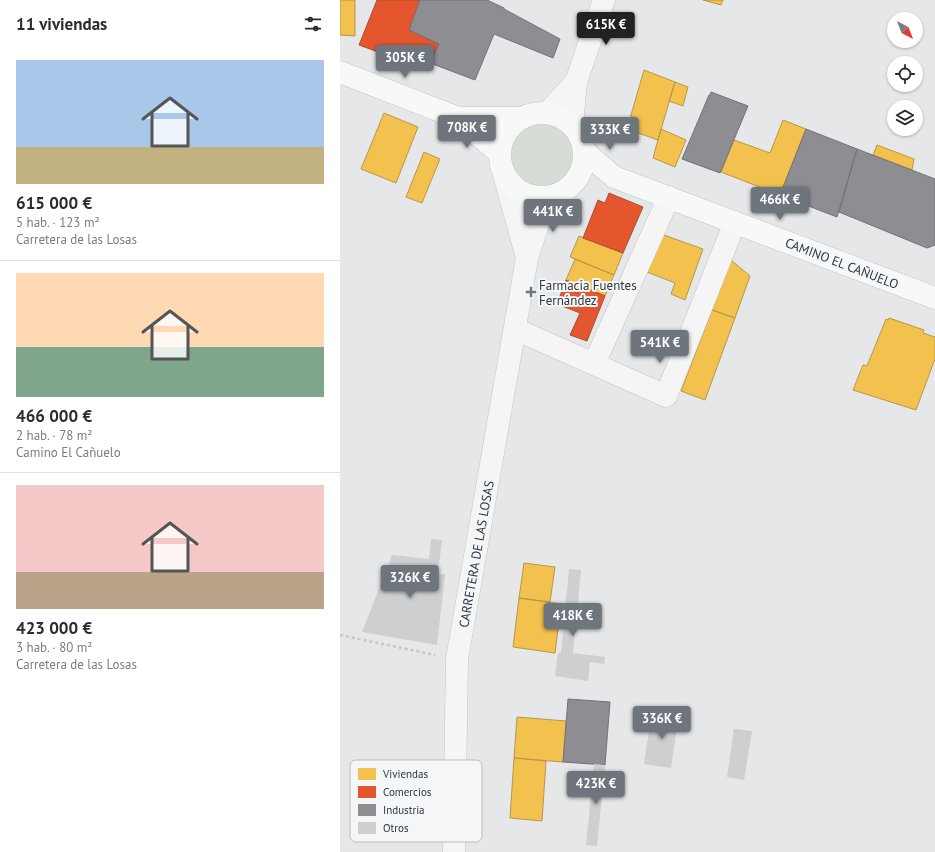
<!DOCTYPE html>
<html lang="es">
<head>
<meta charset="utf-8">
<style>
  :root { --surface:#fff; --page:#f7f7f7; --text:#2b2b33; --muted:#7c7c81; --line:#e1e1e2; --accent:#6e757c }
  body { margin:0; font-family:"PT Sans",sans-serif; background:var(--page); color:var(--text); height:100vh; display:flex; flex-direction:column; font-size:15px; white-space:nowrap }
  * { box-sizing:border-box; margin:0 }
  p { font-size:13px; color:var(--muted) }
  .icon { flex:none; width:22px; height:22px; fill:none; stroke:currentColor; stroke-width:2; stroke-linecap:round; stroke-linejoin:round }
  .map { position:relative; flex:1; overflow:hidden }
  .panel { display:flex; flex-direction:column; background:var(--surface); width:340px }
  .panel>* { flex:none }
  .needle { width:26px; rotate:138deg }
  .tools { position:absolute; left:547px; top:12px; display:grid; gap:8px }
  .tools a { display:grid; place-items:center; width:36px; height:36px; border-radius:50%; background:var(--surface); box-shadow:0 1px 3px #0004; font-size:20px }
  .price { position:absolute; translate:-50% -34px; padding:0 9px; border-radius:4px; background:var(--accent); color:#fff; font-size:13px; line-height:26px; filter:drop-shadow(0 1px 2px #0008) }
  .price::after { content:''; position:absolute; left:50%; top:24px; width:12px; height:9px; margin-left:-6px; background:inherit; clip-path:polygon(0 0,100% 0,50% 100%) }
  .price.current { background:#222; color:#fff }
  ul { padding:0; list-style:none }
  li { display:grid; align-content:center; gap:8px; height:212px; padding:0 16px }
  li+li { border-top:1px solid var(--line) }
  li span { display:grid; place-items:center; height:124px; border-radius:0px; color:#555 }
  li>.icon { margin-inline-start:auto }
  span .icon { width:72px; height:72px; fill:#fffc; stroke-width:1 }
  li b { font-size:17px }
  h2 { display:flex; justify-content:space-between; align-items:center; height:48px; padding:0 16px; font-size:17px }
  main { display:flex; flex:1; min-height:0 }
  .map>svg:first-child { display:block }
  .green { fill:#d7dcd6 }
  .homes { fill:#f2c14e; stroke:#b7984a }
  .shops { fill:#e4572e; stroke:#ad4d34 }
  .industry { fill:#8d8d92; stroke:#70737a }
  .building { fill:#cecfd1 }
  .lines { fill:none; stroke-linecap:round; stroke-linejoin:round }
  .street-casing { stroke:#c3c5c7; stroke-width:23 }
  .secondary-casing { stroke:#c3c5c7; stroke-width:23 }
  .path { stroke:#c4c6c8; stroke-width:2.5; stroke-dasharray:3 3; stroke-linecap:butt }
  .street { stroke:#f5f5f6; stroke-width:22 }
  .secondary { stroke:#f7f8f8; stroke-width:22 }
  .poi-dot { fill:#6e757c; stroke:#f4f6f8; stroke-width:1.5 }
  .labels { text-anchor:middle; stroke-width:4; stroke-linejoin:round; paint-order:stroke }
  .street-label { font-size:13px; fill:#2e3741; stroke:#f4f6f8 }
  .poi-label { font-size:13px; fill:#2e3741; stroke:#f4f6f8; text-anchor:start }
  .key { fill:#f4f6f8; stroke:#b9bdc1; stroke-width:1 }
  .key-label { font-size:11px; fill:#2e3741 }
</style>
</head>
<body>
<main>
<section class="panel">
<h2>11 viviendas<svg class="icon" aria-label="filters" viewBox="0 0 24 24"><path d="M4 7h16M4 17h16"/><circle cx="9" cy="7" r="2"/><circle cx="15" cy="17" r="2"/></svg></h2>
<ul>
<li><span style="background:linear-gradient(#a9c7e8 70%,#c2b280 0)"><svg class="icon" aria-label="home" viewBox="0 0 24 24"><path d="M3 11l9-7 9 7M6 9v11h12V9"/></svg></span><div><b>615 000 €</b><p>5 hab. · 123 m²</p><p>Carretera de las Losas</p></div></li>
<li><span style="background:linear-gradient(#ffd9b3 60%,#7fa58c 0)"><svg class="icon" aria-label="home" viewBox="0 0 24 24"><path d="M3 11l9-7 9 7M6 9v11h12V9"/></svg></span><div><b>466 000 €</b><p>2 hab. · 78 m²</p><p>Camino El Cañuelo</p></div></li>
<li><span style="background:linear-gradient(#f6c9c9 70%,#b9a48a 0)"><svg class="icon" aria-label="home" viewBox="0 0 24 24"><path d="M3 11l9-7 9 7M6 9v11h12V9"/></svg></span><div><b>423 000 €</b><p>3 hab. · 80 m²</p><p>Carretera de las Losas</p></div></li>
</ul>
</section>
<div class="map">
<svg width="595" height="852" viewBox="0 0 595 852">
  <rect width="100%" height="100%" fill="#e5e7e9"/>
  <path class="green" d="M160 155a42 42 0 1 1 84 0a42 42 0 1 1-84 0Z"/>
  <path class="homes" d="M0 0H15V36L0 35Z
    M363 0H383L381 5Z
    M304 70 335 82 318 140 287 129Z
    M335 82 348 87 343 106 329 101Z
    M44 113 78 127 56 183 21 169Z
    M443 120 466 129 440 195 381 172 394 140 430 153Z
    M321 129 346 140 335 167 313 158Z
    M537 145 574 159 572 170 533 155Z
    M84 152 100 159 82 203 66 197Z
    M321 234 363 249 345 300 331 294 335 283 307 272Z
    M239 236 283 253 274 275 230 257Z
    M235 259 274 275 265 296 226 280Z
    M391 260 410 276 395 318 372 310Z
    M372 310 395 318 365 400 341 391Z
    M549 318 584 330 583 333 595 337V359L576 410 513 390 523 365 527 366 546 319 548 320Z
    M184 563 215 567 210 602 179 598Z
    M179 598 221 604 215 653 173 647Z
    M177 717 226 721 223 762 174 758Z
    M174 758 206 761 202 821 170 818Z"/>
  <path class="shops" d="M37 0H80L69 30 99 44 87 70 19 45Z
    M269 193 303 207 283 253 243 238 258 200 265 203Z
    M226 280 265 296 247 341 230 335 240 313 217 304Z"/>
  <path class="industry" d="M80 0H147L164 8V9L220 39 213 58 154 34 135 80 90 63 99 44 69 30Z
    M371 92 408 106 380 173 342 159 369 95H370Z
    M466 129 517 149 497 217 440 195Z
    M517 149 595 179V245L587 248 499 212Z
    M228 699 270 702 265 765 223 762Z"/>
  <path class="building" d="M91 539 102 540 98 574H105L97 645 22 632 52 555 89 559Z
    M229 569 241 570 233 653 265 657 264 664 250 662 248 681 215 676 218 653H221Z
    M312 711 339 715 331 768 304 764Z
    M394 729 412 731 404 780 387 777Z
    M254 764 265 765 257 846 246 845Z"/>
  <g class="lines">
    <defs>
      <path id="street" d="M208 112 236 82
        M232 124 236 82 264 0
        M164 175 187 258
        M175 329 326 396 395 222
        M254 364 329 197
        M114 852 117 659 187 258 207 197"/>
      <path id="secondary" d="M0 72 118 118 159 153
        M160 155a42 42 0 1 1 84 0a42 42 0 1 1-84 0Z
        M118 118H180
        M245 152 274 177 595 298"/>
    </defs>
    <use href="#street" class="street-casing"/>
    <use href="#secondary" class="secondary-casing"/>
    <path class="path" d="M0 635 95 655"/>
    <use href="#street" class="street"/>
    <use href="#secondary" class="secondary"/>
  </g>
  <path class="poi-dot" d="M189 286h4v4h4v4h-4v4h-4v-4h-4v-4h4z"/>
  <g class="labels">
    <g class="street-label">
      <text transform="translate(502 263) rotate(21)" y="5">CAMINO EL CAÑUELO</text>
      <text transform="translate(136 554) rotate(-80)" y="5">CARRETERA DE LAS LOSAS</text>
    </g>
    <g class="poi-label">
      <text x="199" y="290">Farmacia Fuentes<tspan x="199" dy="15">Fernández</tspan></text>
    </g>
  </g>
  <rect x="10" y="760" width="132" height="82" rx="6" class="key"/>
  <rect x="18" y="768" width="18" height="12" fill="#f2c14e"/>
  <rect x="18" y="786" width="18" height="12" fill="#e4572e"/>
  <rect x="18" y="804" width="18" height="12" fill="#8d8d92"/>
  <rect x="18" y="822" width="18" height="12" fill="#cecfd1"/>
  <g class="key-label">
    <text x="43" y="778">Viviendas</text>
    <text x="43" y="796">Comercios</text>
    <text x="43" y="814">Industria</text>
    <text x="43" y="832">Otros</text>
  </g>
</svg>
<div class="tools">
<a><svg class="needle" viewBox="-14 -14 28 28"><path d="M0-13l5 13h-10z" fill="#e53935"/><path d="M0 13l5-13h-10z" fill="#7c7c81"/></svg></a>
<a><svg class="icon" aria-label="locate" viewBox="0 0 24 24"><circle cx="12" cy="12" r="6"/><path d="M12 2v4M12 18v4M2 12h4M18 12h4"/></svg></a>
<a><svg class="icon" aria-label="layers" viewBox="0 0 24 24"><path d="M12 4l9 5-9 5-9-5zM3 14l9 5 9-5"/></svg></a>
</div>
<b class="price current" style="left:266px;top:46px">615K €</b>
<b class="price" style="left:65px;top:79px">305K €</b>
<b class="price" style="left:127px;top:149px">708K €</b>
<b class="price" style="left:270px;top:151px">333K €</b>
<b class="price" style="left:440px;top:221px">466K €</b>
<b class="price" style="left:213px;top:233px">441K €</b>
<b class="price" style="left:320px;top:364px">541K €</b>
<b class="price" style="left:70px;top:599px">326K €</b>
<b class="price" style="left:233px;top:637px">418K €</b>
<b class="price" style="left:322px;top:740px">336K €</b>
<b class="price" style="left:256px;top:805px">423K €</b>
</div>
</main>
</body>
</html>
